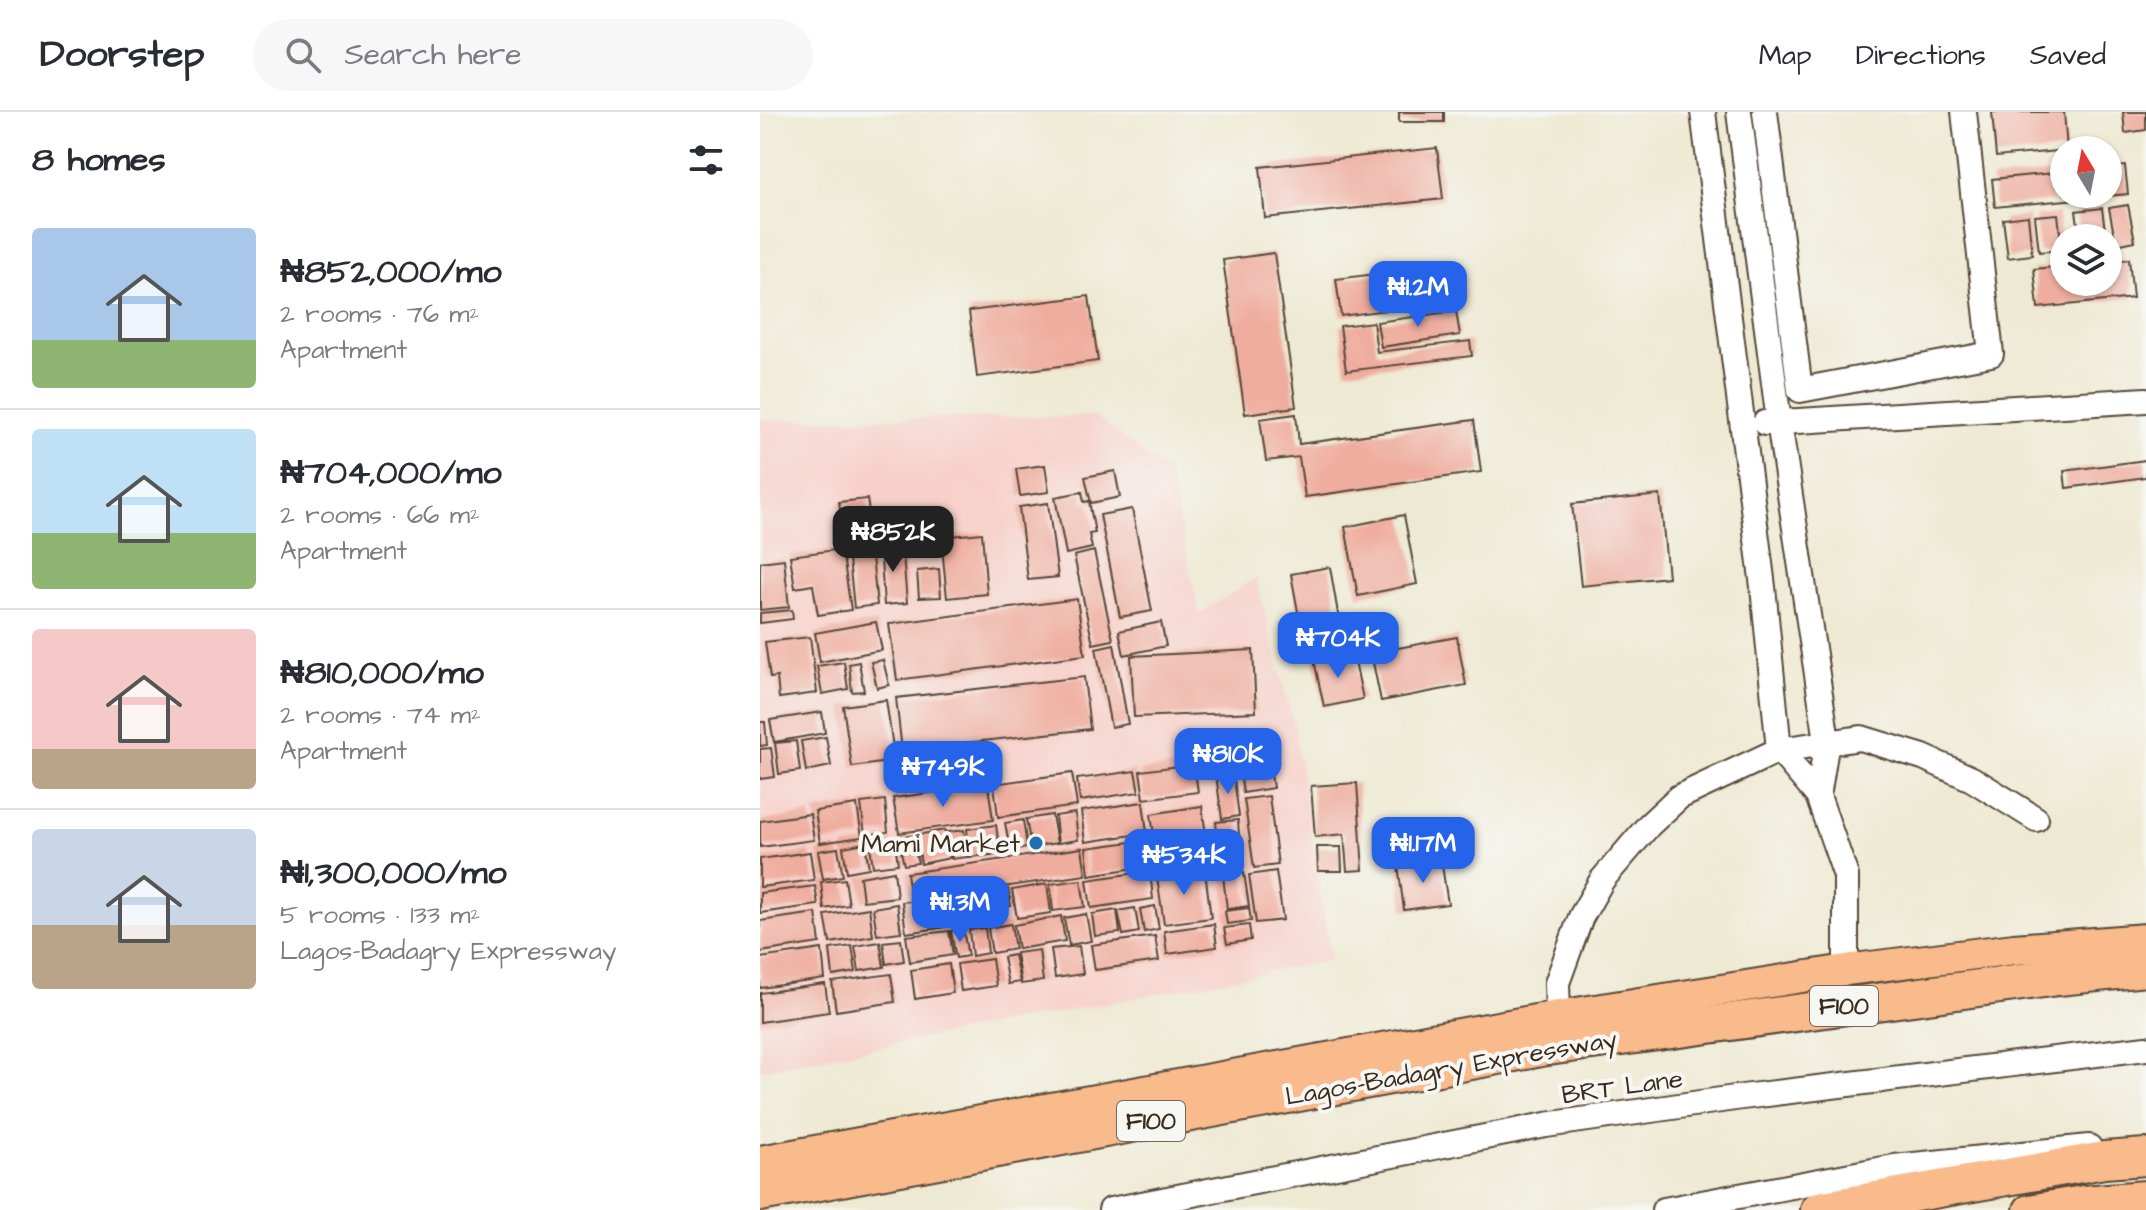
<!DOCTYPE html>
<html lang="en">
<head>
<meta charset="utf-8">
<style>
  :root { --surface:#fff; --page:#f7f7f7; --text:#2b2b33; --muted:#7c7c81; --line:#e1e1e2; --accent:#2563eb }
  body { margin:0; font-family:"Architects Daughter",sans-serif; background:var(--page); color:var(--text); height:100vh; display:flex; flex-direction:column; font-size:30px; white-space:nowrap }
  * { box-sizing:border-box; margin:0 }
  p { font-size:26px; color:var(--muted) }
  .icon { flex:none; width:44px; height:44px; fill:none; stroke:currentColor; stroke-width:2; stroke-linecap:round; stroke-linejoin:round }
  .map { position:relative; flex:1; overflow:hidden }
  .panel { display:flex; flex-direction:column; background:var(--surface); width:760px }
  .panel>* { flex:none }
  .needle { width:52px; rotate:350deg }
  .buttons { position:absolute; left:1290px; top:24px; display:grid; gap:16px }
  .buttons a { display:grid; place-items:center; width:72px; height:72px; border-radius:50%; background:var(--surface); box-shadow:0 2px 6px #0004; font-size:40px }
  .price { position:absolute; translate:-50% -68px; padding:0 18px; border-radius:16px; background:var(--accent); color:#fff; font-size:26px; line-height:52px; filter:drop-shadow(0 2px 4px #0008) }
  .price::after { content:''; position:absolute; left:50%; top:48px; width:24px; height:18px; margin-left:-12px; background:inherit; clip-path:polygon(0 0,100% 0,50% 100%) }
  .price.selected { background:#222; color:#fff }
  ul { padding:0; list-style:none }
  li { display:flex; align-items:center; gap:24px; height:200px; padding:0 32px }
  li+li { border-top:2px solid var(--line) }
  li span { display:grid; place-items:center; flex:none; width:224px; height:160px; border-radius:8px; color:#555 }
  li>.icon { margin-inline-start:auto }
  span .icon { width:96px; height:96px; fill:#fffc; stroke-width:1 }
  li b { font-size:34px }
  h2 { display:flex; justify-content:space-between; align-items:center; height:96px; padding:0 32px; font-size:34px }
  header { display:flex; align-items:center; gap:48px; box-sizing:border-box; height:112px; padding:0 40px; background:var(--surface); border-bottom:2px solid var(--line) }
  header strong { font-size:38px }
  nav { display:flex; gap:44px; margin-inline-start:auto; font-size:28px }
  .search { width:560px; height:72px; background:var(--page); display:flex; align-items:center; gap:20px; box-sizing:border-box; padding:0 28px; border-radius:44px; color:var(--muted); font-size:30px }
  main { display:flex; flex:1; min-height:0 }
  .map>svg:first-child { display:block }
  .built { fill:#f7d0c9 }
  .building { fill:#efad9f }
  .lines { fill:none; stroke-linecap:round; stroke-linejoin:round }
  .minor-casing { stroke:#564739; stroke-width:28 }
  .major-casing { stroke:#564739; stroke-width:34 }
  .highway-casing { stroke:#564739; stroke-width:40 }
  .minor { stroke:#fff; stroke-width:24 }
  .major { stroke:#fabb8c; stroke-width:30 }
  .highway { stroke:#fabb8c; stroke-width:36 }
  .poi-dot { fill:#1f6fb2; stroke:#f6f6f2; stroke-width:3 }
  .labels { text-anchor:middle; stroke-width:8; stroke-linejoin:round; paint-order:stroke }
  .shield { fill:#f6f6f2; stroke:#73675e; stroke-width:2 }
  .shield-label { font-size:24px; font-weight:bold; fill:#3b2a1e }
  .poi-label { font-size:26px; fill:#3b2a1e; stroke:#f6f6f2; text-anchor:end }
  .street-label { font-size:26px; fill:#3b2a1e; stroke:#f6f6f2 }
</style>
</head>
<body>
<header>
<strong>Doorstep</strong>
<div class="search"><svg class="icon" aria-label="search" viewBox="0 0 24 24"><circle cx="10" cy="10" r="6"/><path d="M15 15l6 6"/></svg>Search here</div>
<nav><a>Map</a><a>Directions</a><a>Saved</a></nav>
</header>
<main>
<section class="panel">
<h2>8 homes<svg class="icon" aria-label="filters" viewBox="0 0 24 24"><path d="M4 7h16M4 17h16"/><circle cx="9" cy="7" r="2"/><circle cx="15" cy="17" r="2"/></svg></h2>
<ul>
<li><span style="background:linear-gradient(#a9c7e8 70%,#8fb573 0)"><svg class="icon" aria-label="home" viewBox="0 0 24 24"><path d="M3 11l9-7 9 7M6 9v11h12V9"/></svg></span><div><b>₦852,000/mo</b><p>2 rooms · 76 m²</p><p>Apartment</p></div></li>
<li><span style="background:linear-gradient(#bfe0f5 65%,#8fb573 0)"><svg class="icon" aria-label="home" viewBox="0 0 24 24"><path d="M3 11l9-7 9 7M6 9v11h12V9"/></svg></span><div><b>₦704,000/mo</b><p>2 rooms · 66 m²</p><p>Apartment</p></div></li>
<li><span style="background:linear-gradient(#f6c9c9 75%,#b9a48a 0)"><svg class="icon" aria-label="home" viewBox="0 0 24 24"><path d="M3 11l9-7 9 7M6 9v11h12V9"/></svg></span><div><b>₦810,000/mo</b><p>2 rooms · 74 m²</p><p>Apartment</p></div></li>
<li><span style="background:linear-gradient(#c9d6e8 60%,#b9a48a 0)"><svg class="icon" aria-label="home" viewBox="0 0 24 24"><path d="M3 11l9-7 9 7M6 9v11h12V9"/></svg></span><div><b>₦1,300,000/mo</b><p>5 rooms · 133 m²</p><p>Lagos-Badagry Expressway</p></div></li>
</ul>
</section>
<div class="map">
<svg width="1386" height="1098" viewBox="0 0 1386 1098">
  <rect width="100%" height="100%" fill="#f6f6f2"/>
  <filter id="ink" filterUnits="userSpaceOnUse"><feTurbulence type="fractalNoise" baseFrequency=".0125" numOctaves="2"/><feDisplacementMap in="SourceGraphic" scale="16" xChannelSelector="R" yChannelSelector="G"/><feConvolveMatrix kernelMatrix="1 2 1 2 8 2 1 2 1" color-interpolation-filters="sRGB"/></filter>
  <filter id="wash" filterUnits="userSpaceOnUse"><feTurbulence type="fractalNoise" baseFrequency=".006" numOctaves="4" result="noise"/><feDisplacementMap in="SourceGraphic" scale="32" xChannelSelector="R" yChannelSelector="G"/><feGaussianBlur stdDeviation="1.8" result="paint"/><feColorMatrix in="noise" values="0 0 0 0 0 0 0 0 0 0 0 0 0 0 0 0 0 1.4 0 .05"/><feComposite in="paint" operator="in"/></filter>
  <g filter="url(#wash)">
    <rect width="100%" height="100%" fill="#eee9d2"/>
    <path class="built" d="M335 304 408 360 440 501 496 466 534 614 571 848 0 958V308Z"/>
    <g id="blocks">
      <path class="building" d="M639 0H684V10H639Z
        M1232 0H1304L1307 38 1236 45Z
        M1363 0H1386V18L1365 21Z
        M677 36 683 87 505 106 500 55Z
        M1365 54 1368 82 1235 95 1232 67 1304 60V82H1348V56Z
        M1368 93 1375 129 1356 133 1349 96Z
        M1342 96 1346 126H1320L1316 99Z
        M1298 102 1302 138 1279 140 1275 104Z
        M1268 104 1272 143 1248 146 1243 107Z
        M514 141 536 295 485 302 463 148Z
        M1369 147 1373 186 1278 196 1274 157 1304 154V170H1348V150Z
        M700 151 705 188 581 204 576 167Z
        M329 184 338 249 217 265 209 199Z
        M696 199 700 223 621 235 617 210Z
        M613 210 617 240 710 229 712 244 586 259 580 214Z
        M536 302 539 332 714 308 721 360 545 385 539 345 506 349 500 307Z
        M1386 348V365L1306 376 1304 359Z
        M285 353 289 380 260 384 256 357Z
        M355 359 360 385 331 391 325 365Z
        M322 380 324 390 329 389 335 421 329 422 332 436 306 442 295 385Z
        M900 383 908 465 821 474 812 392Z
        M107 387 112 419 84 422 79 390Z
        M288 391 298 465 268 468 259 395Z
        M372 397 392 499 360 505 340 403Z
        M644 403 657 472 598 484 585 415Z
        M222 421 227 482 187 486 181 425Z
        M142 430 147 491 124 493 120 432Z
        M111 434 117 493 94 496 88 437Z
        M82 437 91 498 58 503 53 473 35 476 30 444Z
        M334 439 353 528 333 532 314 444Z
        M24 447 29 495 0 498V450Z
        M570 455 582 525 544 532 531 462Z
        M179 457 181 485 159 486 157 459Z
        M317 487 325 543 137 568 129 512Z
        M32 498 33 507 0 511V501Z
        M116 510 122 538 60 550 55 521Z
        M401 510 406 534 364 543 359 519Z
        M50 525 57 581 19 586 17 565 10 566 5 530Z
        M697 525 706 573 621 589 611 541Z
        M354 532 368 612 351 615 336 536Z
        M493 538 496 600 374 605 371 544Z
        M593 540 603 587 564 595 554 548Z
        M123 548 129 573 117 576 111 550Z
        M84 550 88 577 62 582 57 554Z
        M99 550 104 579 92 580 89 552Z
        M324 565 330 617 142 638 136 586Z
        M126 588 135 649 92 655 83 594Z
        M62 600 65 621 14 630 10 608Z
        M0 610H5L7 633 0 634Z
        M66 625 71 654 46 659 41 629Z
        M36 629 40 659 19 662 15 631Z
        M11 636 15 665 0 667V637Z
        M509 648 513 676 483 681 479 653Z
        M434 652 438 680 384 687 380 659Z
        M375 659 379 680 320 689 317 667Z
        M473 660 479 704 462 707 456 663Z
        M312 661 317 694 238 705 234 672Z
        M597 671 603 758 587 759 584 722 555 725 551 674Z
        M228 673 233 708 139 721 133 686Z
        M509 684 518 753 494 756 484 687Z
        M125 688 128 720 105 723 101 691Z
        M383 690 387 721 325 730 321 699Z
        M97 693 102 725 60 731 55 699Z
        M442 694 449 746 398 754 391 702Z
        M315 701 318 728 298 731 295 704Z
        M50 702 54 728 0 735V709Z
        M292 703 297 731 271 735 266 707Z
        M263 708 267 735 250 738 245 711Z
        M478 708 480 737 459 739 456 710Z
        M236 713 240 742 210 745 207 717Z
        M185 718 190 746 161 752 156 723Z
        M204 718 208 745 192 747 188 720Z
        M153 724 154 735 140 737 139 725Z
        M386 728 389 754 329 763 326 736Z
        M135 730 138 752 113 755 110 733Z
        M105 731 109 756 87 760 83 735Z
        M557 735H581L582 759H558Z
        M78 736 83 764 63 767 58 739Z
        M155 736 158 751 144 753 141 739Z
        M322 736 326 763 151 788 147 761Z
        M50 740 54 768 0 775V747Z
        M481 741 482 756 462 758 460 744Z
        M681 747 688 792 644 798 638 753Z
        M134 759 137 785 103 789 100 765Z
        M390 759 393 787 331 796 327 768Z
        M445 759 451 806 404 812 397 765Z
        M516 759 523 808 496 811 489 763Z
        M484 761 489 794 467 797 463 764Z
        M85 767 89 793 64 797 61 770Z
        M321 768 325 795 293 799 290 772Z
        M287 772 291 801 257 806 252 778Z
        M55 774 58 793 0 801V781Z
        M248 777 251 794 243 795V801L231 803 232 807 222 809 218 782Z
        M215 781 219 808 201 810 198 784Z
        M196 783 200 813 146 821 142 790Z
        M137 792 141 820 117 823 113 796Z
        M395 794 399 817 384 820 380 797Z
        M109 796 113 824 70 831 65 803Z
        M375 796 379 820 363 823 358 799Z
        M489 796 491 809 467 812 465 799Z
        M357 798 360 821 335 824 332 802Z
        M56 801 60 831 0 840V809Z
        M326 802 331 829 309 833 304 806Z
        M301 804 305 829 258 837 254 813Z
        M251 812 255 837 232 841 228 816Z
        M454 812 457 835 407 842 404 819Z
        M489 813 491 828 467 832 464 816Z
        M225 816 228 841 212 844 209 818Z
        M203 817 208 844 196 846 191 819Z
        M189 819 193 843 150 850 146 824Z
        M395 824 399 849 335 858 331 833Z
        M141 828 144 849 126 852 123 830Z
        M120 830 124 855 99 859 95 834Z
        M92 834 96 860 73 864 70 837Z
        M319 834 323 862 295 866 291 837Z
        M62 837 65 867 0 876V846Z
        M279 838 283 869 261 872 256 841Z
        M254 843 260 870 248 872 243 845Z
        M232 847 236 874 201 879 197 852Z
        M189 852 193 881 155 887 151 858Z
        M131 862 135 890 76 899 72 870Z
        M65 872 69 900 0 910V881Z"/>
    </g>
  </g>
  <g filter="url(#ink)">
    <use href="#blocks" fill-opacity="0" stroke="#564739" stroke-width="2"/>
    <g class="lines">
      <defs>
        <path id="minor" d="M943 0 1003 475 1019 638 1058 684 1086 764V858
          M979 0 1019 310 1067 629 1058 684
          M1005 0 1040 278 1231 242 1204 0
          M1005 311 1386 288
          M798 904 797 871 821 805 842 768 889 713 919 685 1019 638 1101 626 1163 645 1212 667 1276 707
          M351 1098 786 1013 982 985 1386 936
          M904 1098 1134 1055 1329 1035"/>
        <path id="major" d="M0 1049 798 904 1086 858 1254 837 1386 827
          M1269 1098 1323 1089 1386 1084"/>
        <path id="highway" d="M0 1081 781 936 1298 865 1386 856
          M1059 1098 1344 1048 1386 1045"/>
      </defs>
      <use href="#minor" class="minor-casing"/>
      <use href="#major" class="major-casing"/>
      <use href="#highway" class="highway-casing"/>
      <use href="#minor" class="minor"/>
      <use href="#major" class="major"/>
      <use href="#highway" class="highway"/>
    </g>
  </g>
  <circle class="poi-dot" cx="276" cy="731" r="8"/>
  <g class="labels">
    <g class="shield">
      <rect x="1050" y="874" width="68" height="40" rx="6"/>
      <rect x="357" y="989" width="68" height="40" rx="6"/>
    </g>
    <g class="shield-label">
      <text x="1084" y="902">F100</text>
      <text x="391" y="1017">F100</text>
    </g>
    <g class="poi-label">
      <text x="260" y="740">Mami Market</text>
    </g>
    <g class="street-label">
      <text transform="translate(691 955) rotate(-10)" y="9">Lagos-Badagry Expressway</text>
      <text transform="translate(862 974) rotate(-8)" y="9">BRT Lane</text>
    </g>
  </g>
</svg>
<div class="buttons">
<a><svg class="needle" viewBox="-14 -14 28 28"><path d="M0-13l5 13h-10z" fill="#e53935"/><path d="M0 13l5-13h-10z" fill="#7c7c81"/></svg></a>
<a><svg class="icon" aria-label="layers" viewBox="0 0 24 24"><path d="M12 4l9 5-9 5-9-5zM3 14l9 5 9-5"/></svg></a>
</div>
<b class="price" style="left:658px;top:217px">₦1.2M</b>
<b class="price selected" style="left:133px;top:462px">₦852K</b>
<b class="price" style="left:578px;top:568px">₦704K</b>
<b class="price" style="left:468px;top:684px">₦810K</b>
<b class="price" style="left:183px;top:697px">₦749K</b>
<b class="price" style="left:663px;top:773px">₦1.17M</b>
<b class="price" style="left:424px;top:785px">₦534K</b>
<b class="price" style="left:200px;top:832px">₦1.3M</b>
</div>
</main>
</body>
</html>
